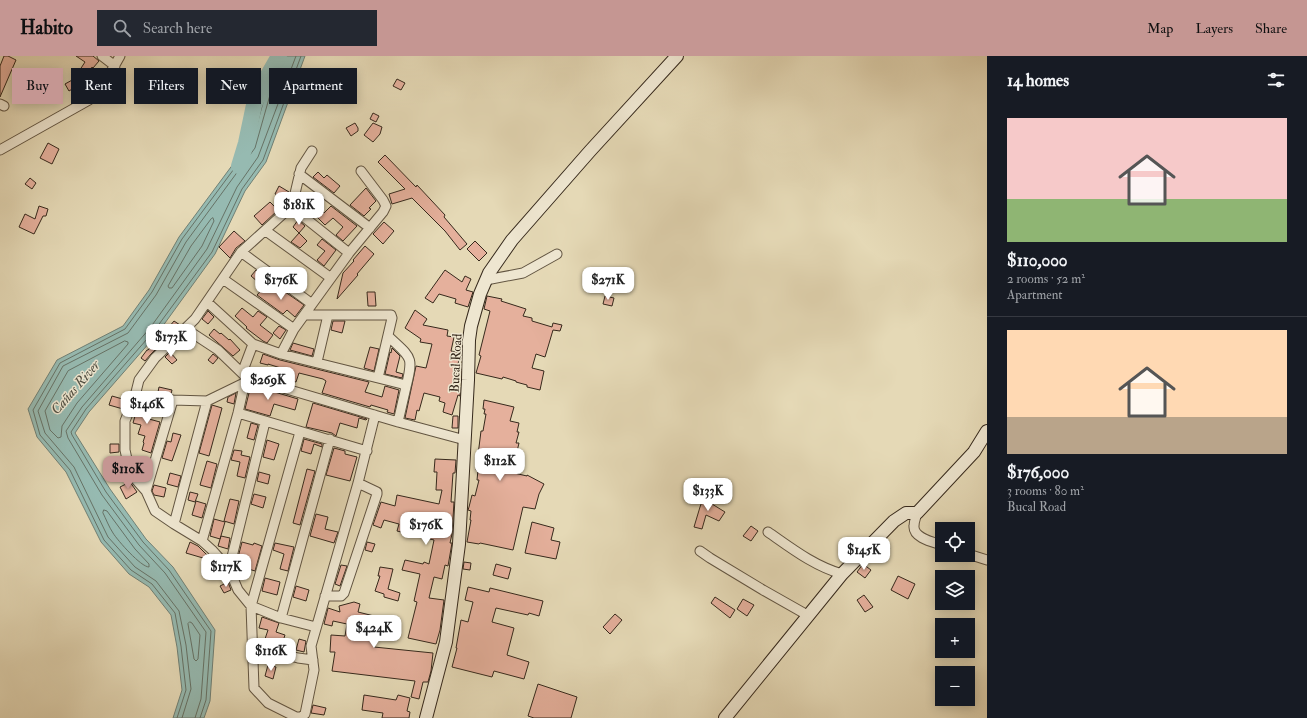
<!DOCTYPE html>
<html lang="en">
<head>
<meta charset="utf-8">
<style>
  :root { --surface:#171b24; --page:#242831; --text:#f1f3f6; --muted:#9ea1a6; --line:#363941; --accent:#c59692 }
  body { margin:0; font-family:"IM FELL Double Pica",serif; background:var(--page); color:var(--text); height:100vh; display:flex; flex-direction:column; font-size:15px; white-space:nowrap }
  * { box-sizing:border-box; margin:0 }
  p { font-size:13px; color:var(--muted) }
  .icon { flex:none; width:22px; height:22px; fill:none; stroke:currentColor; stroke-width:2; stroke-linecap:round; stroke-linejoin:round }
  .map { position:relative; flex:1; overflow:hidden }
  .side { display:flex; flex-direction:column; background:var(--surface); width:320px }
  .side>* { flex:none }
  .banner { position:absolute; left:12px; top:12px; width:380px; height:36px; display:flex; gap:8px }
  .fabs { position:absolute; left:935px; top:466px; display:grid; gap:8px }
  .fabs a { display:grid; place-items:center; width:40px; height:40px; border-radius:0px; background:var(--surface); box-shadow:0 2px 10px #0003; font-size:20px }
  .price { position:absolute; translate:-50% -34px; padding:0 9px; border-radius:8px; background:#fff; color:#222; font-size:13px; line-height:26px; filter:drop-shadow(0 1px 2px #0008) }
  .price::after { content:''; position:absolute; left:50%; top:24px; width:12px; height:9px; margin-left:-6px; background:inherit; clip-path:polygon(0 0,100% 0,50% 100%) }
  .price.current { background:var(--accent); color:#111 }
  ul { padding:0; list-style:none }
  li { display:grid; align-content:center; gap:8px; height:212px; padding:0 20px }
  li+li { border-top:1px solid var(--line) }
  li span { display:grid; place-items:center; height:124px; border-radius:0px; color:#555 }
  li>.icon { margin-inline-start:auto }
  span .icon { width:72px; height:72px; fill:#fffc; stroke-width:1 }
  li b { font-size:17px }
  h2 { display:flex; justify-content:space-between; align-items:center; height:48px; padding:0 20px; font-size:17px }
  .pill { padding:0 14px; border-radius:0px; background:var(--surface); box-shadow:0 2px 10px #0003; font-size:14px; line-height:36px }
  .pill.current { background:var(--accent); color:#111 }
  header { display:flex; align-items:center; gap:24px; box-sizing:border-box; height:56px; padding:0 20px; background:var(--accent); color:#111 }
  header strong { font-size:19px }
  nav { display:flex; gap:22px; margin-inline-start:auto; font-size:14px }
  .search { width:280px; height:36px; background:var(--page); display:flex; align-items:center; gap:10px; box-sizing:border-box; padding:0 14px; border-radius:0px; color:var(--muted); font-size:15px }
  main { display:flex; flex:1; min-height:0 }
  .map>svg:first-child { display:block }
  .water { fill:#96bab1; stroke:#708075 }
  .lines { fill:none; stroke-linecap:round; stroke-linejoin:round }
  .shore { stroke:#667266; stroke-width:1 }
  .river { stroke:#96bab1; stroke-width:16 }
  .building { fill:#e5b09c; stroke:#36291c }
  .street-casing { stroke:#625542; stroke-width:11 }
  .secondary-casing { stroke:#36291c; stroke-width:14 }
  .street { stroke:#eee6d0; stroke-width:9 }
  .secondary { stroke:#eee6d0; stroke-width:12 }
  .labels { text-anchor:middle; stroke-width:3; stroke-linejoin:round; paint-order:stroke }
  .street-label { font-size:13px; fill:#36291c; stroke:#eee6d0 }
  .water-label { font-size:14px; font-style:italic; fill:#4e4d41; stroke:#eee6d0 }
</style>
</head>
<body>
<header>
<strong>Habito</strong>
<div class="search"><svg class="icon" aria-label="search" viewBox="0 0 24 24"><circle cx="10" cy="10" r="6"/><path d="M15 15l6 6"/></svg>Search here</div>
<nav><a>Map</a><a>Layers</a><a>Share</a></nav>
</header>
<main>
<div class="map">
<svg width="987" height="662" viewBox="0 0 987 662">
  <rect width="100%" height="100%" fill="#e5d9b6"/>
  <filter id="stains"><feTurbulence type="fractalNoise" baseFrequency=".005" numOctaves="4"/><feColorMatrix values="0 0 0 0 .2 0 0 0 0 .09 0 0 0 0 .02 0 0 0 .5 -.17"/></filter>
  <radialGradient id="worn" r=".72"><stop offset=".6" stop-color="#630" stop-opacity="0"/><stop offset="1" stop-color="#630" stop-opacity=".3"/></radialGradient>
  <path class="water" d="M273 0H305L266 106 245 135 215 198 157 278 89 356 75 377 110 433 146 483 173 511 215 574 210 645 204 662H173L182 634 177 591 171 559 149 531 129 518 101 486 66 416 37 381 28 353 57 304 123 270 149 234 179 181 248 88 270 6Z"/>
  <g class="lines">
    <path class="shore" d="M213 162 214 165 202 190 172 232H169L168 230 191 190 211 163Z
      M125 285 128 286V288L77 347 62 370 61 381 58 382 50 374 45 355 68 315Z
      M104 454 107 455 135 493 149 508V511C141 511 118 485 113 477 109 471 106 463 103 457Z
      M190 566 192 567 200 579 198 603 196 605 194 603 188 568Z
      M177 662 186 634 181 590 175 557 152 528 131 514 104 484 70 414 40 379 33 354 60 307 125 273 152 236 182 183 251 90 276 0
      M182 662 191 633 186 589 179 555 156 525 135 511 108 481 74 411 45 377 38 355 63 310 128 277 156 239 186 186 255 92 281 0
      M195 662 201 643 206 576 165 517 139 489 102 439 68 382 66 375 82 351 150 272 207 193 237 131 258 101 296 0
      M200 662 206 644 211 575 169 514 143 486 106 436 72 379 71 376 86 353 154 275 212 196 242 133 263 104 301 0"/>
    <path class="river" d="M239 110 246 87 254 49 264 26 279 0"/>
  </g>
  <path class="building" d="M4 0H8L16 4 0 41V10Z
    M76 0H93L99 5 93 12 92 11 82 27 69 35 65 28 74 23 85 6Z
    M397 23 405 27 401 34 393 30Z
    M373 57 379 60 376 66 370 63Z
    M355 67 358 72V75L351 80 346 72Z
    M373 67 382 71 380 78 373 86 364 79Z
    M48 87 59 93 52 108 40 102Z
    M385 99 416 131 417 129 445 159 444 161 467 188 460 194 445 175 412 142 392 148 389 138 405 133 378 106Z
    M318 116 324 122 327 119 340 130 334 137 313 121Z
    M30 122 36 127 32 133 25 128Z
    M279 130 289 136 286 145 275 138Z
    M366 132 376 145 369 152 371 153 364 160 350 149Z
    M303 138 324 157 331 150 357 170 343 185 336 179 343 171 333 162 325 169 315 159 313 161 298 149 300 141Z
    M270 146 278 154 262 169 254 160Z
    M39 150 48 153 46 160H43L34 178 19 171 25 158 35 163Z
    M298 164 305 170 299 177 293 171Z
    M384 166 394 175 383 188 373 178Z
    M234 175 245 185 236 192 230 202 219 191Z
    M299 177 307 185 300 192 291 186Z
    M322 183 336 194 324 210 317 204 325 195 317 189Z
    M475 185 487 197 479 205 467 193Z
    M365 190 374 198 357 218 358 219 337 243 343 217 354 205 353 204Z
    M256 214 264 220 258 226 251 220Z
    M445 214 462 226 465 220 471 223 466 234 473 236 468 251 455 247 456 243 439 238 433 247 425 242Z
    M275 229 304 249 295 261 287 254 283 258 257 239 265 230 271 235Z
    M367 236H375L376 250H368Z
    M487 240 502 243 501 245 526 253 523 260 532 262V265L552 271 553 267 562 269 560 275 553 274 545 301 536 298 532 312 544 315 540 334 527 331V329L516 326V325L503 321 502 323 476 317 481 300 479 299 490 255 484 253Z
    M605 240 614 242 612 250 603 248Z
    M242 252 253 261 258 255 267 261 260 269 273 279 267 287 263 285 246 272 247 271 235 260Z
    M415 254 427 263 423 269 448 274 447 280 454 281 451 295 461 297V303H459L454 330 460 331V340L458 339 452 359 443 356 445 347 439 345 440 341 424 337 419 355 417 354 415 364 405 362 416 310 426 312 432 288 420 286 421 283 405 272Z
    M208 255 214 261 208 268 202 263Z
    M174 265 180 269 174 275 169 271Z
    M333 265H345L342 277 331 274Z
    M279 270 286 274 280 283 273 277Z
    M214 273 220 278 221 277 229 284 230 283 240 294 233 300 209 279Z
    M170 276 171 278 151 298 145 305 141 302 147 294H148L156 285 157 286Z
    M293 287 314 293 312 300 290 294Z
    M370 291 379 293 374 315 364 312Z
    M392 292 400 300 396 316 403 318 402 322 385 318 390 296 391 297Z
    M170 296 177 304 172 308 165 301Z
    M213 298 218 302 213 308 208 304Z
    M263 298 280 304 369 326 365 336 382 341 385 330 399 334 394 358 387 356 388 354 371 349 370 351 322 337 326 325 323 323 299 317 296 326 282 322 284 313 268 308V309L260 307Z
    M251 329 298 343 295 354 274 348 270 360 245 353Z
    M159 331 172 334 171 338 158 336Z
    M236 337 234 348 227 346 228 341Z
    M112 340 126 344 123 353 109 349Z
    M484 344 514 351 510 365 519 367 517 376H519L516 387H519L514 408H515L514 417 527 420V419L544 428 539 438 535 453 523 451 513 494 480 487 479 488 467 486 471 464H470L471 455 468 454 469 451 472 439 475 440 479 424H477L478 414H476V399H478L481 375H483L486 358H484L485 353H483Z
    M139 346 154 348 149 363 160 366 151 397 142 394 144 387 143 386 145 380 138 378 141 369 133 367Z
    M313 347 367 363 366 364 359 362 357 372 340 367 336 380 332 377 306 371Z
    M212 349 222 352 209 400 199 397Z
    M453 360H458V372H452Z
    M251 367 258 369 254 384 247 382Z
    M173 377 181 379 172 405 162 402 167 385 171 386Z
    M304 383 322 388V391L314 388 311 398 301 395Z
    M267 384 279 388 274 404 263 401Z
    M110 388H119V396L110 397Z
    M334 392 345 395V398L357 401 350 425 326 419Z
    M234 394 242 395 241 399 250 401 245 422 237 420 240 406 231 404Z
    M435 403 456 404 455 417H453L451 446H454L452 478 450 487H452L448 510 445 509 442 523 434 521 429 542 444 544 440 574 436 588 408 582 417 546 414 545 420 518 402 514 405 504 423 508 424 506 429 508 434 484 397 475 399 468 384 464 381 472 373 469 381 446 395 450 397 439 439 448 442 434H436L437 416H434Z
    M207 405 217 408 211 432 200 429Z
    M307 413 315 415 300 469 293 467Z
    M259 416 270 419 268 428 257 425Z
    M170 417 181 420 178 431 167 428Z
    M130 426 137 436 126 443 120 431Z
    M154 429 166 432 164 441 154 439 152 435Z
    M190 436 198 438 195 446 188 444Z
    M254 438 266 441 263 452 251 448Z
    M704 440 714 444 712 448 725 456 719 465 706 459 702 473 694 471 700 451Z
    M230 443 239 445 234 468 224 465Z
    M196 445 206 448 202 462 192 459Z
    M316 458 328 461 325 473 338 476 334 487 310 480Z
    M214 463 225 466 220 483 210 480Z
    M532 466 554 472 551 484 560 486 556 503 525 497Z
    M751 470 758 475 751 485 743 480Z
    M221 480 230 482 228 493 218 490Z
    M190 486 198 490 219 511 216 515 203 502 186 497Z
    M242 486 253 489 254 487 262 490 255 515 236 509Z
    M367 486 375 488 372 496 365 494Z
    M275 487 294 491 288 515 280 513 284 498 273 494Z
    M884 487 890 492 884 499 878 493Z
    M464 506 471 507 470 514 463 513Z
    M496 508 511 512 508 523 493 519Z
    M863 508 871 514 865 522 857 516Z
    M341 509 347 510 340 530 335 528Z
    M380 511 393 513 388 533 400 537 398 545 384 541V538L375 535 380 520H378Z
    M898 520 915 528 908 543 891 534Z
    M265 522 280 526 277 539 262 535Z
    M228 526 231 534 224 537 220 530Z
    M296 530 309 534 306 545 293 541Z
    M468 531 489 536 490 532 543 545 539 560 529 557 528 559 496 552 492 566 514 572 507 599 529 606 524 623 494 615 492 621 452 611 457 592H456L461 564 468 566 473 546 465 544Z
    M864 539 873 551 865 556 857 544Z
    M715 541 735 554 730 562 711 547Z
    M743 543 754 549 747 560 737 553Z
    M354 546 360 548 358 556 398 566 395 579 377 575 374 591 433 597 431 615 428 626H423L419 643 411 641 415 625 332 615 335 596H330L331 579 345 580 347 568 333 565 332 570 324 568 328 552 340 556 339 550Z
    M615 558 622 564 610 578 603 571Z
    M262 561 279 567 276 576 285 579 281 591 264 586 268 574 259 572Z
    M299 583 306 585 304 596 296 594Z
    M268 609 276 611 273 623 265 620Z
    M538 628 577 641 571 662H534L528 660Z
    M364 639 396 644 398 639 410 642 407 655 410 656 409 662H382L383 657 362 654Z
    M313 649 326 652 324 659 311 657Z"/>
  <g class="lines">
    <defs>
      <path id="street" d="M102 0 115 10
        M0 48 4 50
        M0 94 89 44 104 28 120 0
        M312 95 301 112 293 146 283 158 241 196 195 263 155 302 139 324 135 340 125 365V394L130 417 146 435 155 455 174 468 202 485 212 494 229 513 238 534 251 550 281 562 316 571
        M299 118 370 172
        M290 150 349 197
        M266 175 331 222
        M241 196 312 248
        M223 223 294 273
        M486 224 523 217 557 198
        M207 246 253 288 281 298 378 322 392 262 391 259H305
        M186 273 218 294 246 321 398 366 465 384
        M388 280C411 302 414 299 406 331
        M281 298 294 273 349 197 383 156 386 150 383 144 361 115
        M317 306 328 259
        M242 317 253 288
        M378 322 402 328 406 331 398 366
        M135 340 173 344 207 345 244 327
        M238 357 367 395
        M300 376 251 550 254 632 268 647 296 661H301L305 658 314 614 311 590 358 427 375 359
        M146 435 173 344
        M917 457C916 461 914 465 914 470 913 482 933 486 942 489
        M174 468 207 345
        M768 476C791 492 814 510 842 518
        M202 485 238 357 246 321
        M700 495 710 502 763 534 809 560
        M968 498 987 504
        M229 513 265 366
        M325 540H341L344 537 377 438V436L358 427
        M281 562 330 383
        M253 590 298 602 313 604"/>
      <path id="secondary" d="M426 662 446 586 459 488 468 324 469 284 471 270 480 238 489 217 512 184 590 95 677 0
        M725 662 842 518 894 465 906 457H917L974 396 987 375"/>
    </defs>
    <use href="#street" class="street-casing"/>
    <use href="#secondary" class="secondary-casing"/>
    <use href="#street" class="street"/>
    <use href="#secondary" class="secondary"/>
  </g>
  <g class="labels">
    <g class="street-label">
      <text transform="translate(455 307) rotate(-87)" y="5">Bucal Road</text>
    </g>
    <g class="water-label">
      <text transform="translate(75 331) rotate(-49)" y="5">Cañas River</text>
    </g>
  </g>
  <rect width="100%" height="100%" filter="url(#stains)"/>
  <rect width="100%" height="100%" fill="url(#worn)"/>
</svg>
<div class="fabs">
<a><svg class="icon" aria-label="locate" viewBox="0 0 24 24"><circle cx="12" cy="12" r="6"/><path d="M12 2v4M12 18v4M2 12h4M18 12h4"/></svg></a>
<a><svg class="icon" aria-label="layers" viewBox="0 0 24 24"><path d="M12 4l9 5-9 5-9-5zM3 14l9 5 9-5"/></svg></a>
<a>+</a>
<a>−</a>
</div>
<b class="price" style="left:299px;top:170px">$181K</b>
<b class="price" style="left:281px;top:245px">$176K</b>
<b class="price" style="left:608px;top:245px">$271K</b>
<b class="price" style="left:171px;top:302px">$173K</b>
<b class="price" style="left:268px;top:345px">$269K</b>
<b class="price" style="left:147px;top:369px">$146K</b>
<b class="price" style="left:500px;top:426px">$112K</b>
<b class="price current" style="left:128px;top:434px">$110K</b>
<b class="price" style="left:708px;top:456px">$133K</b>
<b class="price" style="left:426px;top:490px">$176K</b>
<b class="price" style="left:864px;top:515px">$145K</b>
<b class="price" style="left:226px;top:532px">$117K</b>
<b class="price" style="left:374px;top:593px">$424K</b>
<b class="price" style="left:271px;top:616px">$116K</b>
<div class="banner">
<a class="pill current">Buy</a>
<a class="pill">Rent</a>
<a class="pill">Filters</a>
<a class="pill">New</a>
<a class="pill">Apartment</a>
</div>
</div>
<section class="side">
<h2>14 homes<svg class="icon" aria-label="filters" viewBox="0 0 24 24"><path d="M4 7h16M4 17h16"/><circle cx="9" cy="7" r="2"/><circle cx="15" cy="17" r="2"/></svg></h2>
<ul>
<li><span style="background:linear-gradient(#f6c9c9 65%,#8fb573 0)"><svg class="icon" aria-label="home" viewBox="0 0 24 24"><path d="M3 11l9-7 9 7M6 9v11h12V9"/></svg></span><div><b>$110,000</b><p>2 rooms · 52 m²</p><p>Apartment</p></div></li>
<li><span style="background:linear-gradient(#ffd9b3 70%,#b9a48a 0)"><svg class="icon" aria-label="home" viewBox="0 0 24 24"><path d="M3 11l9-7 9 7M6 9v11h12V9"/></svg></span><div><b>$176,000</b><p>3 rooms · 80 m²</p><p>Bucal Road</p></div></li>
</ul>
</section>
</main>
</body>
</html>
